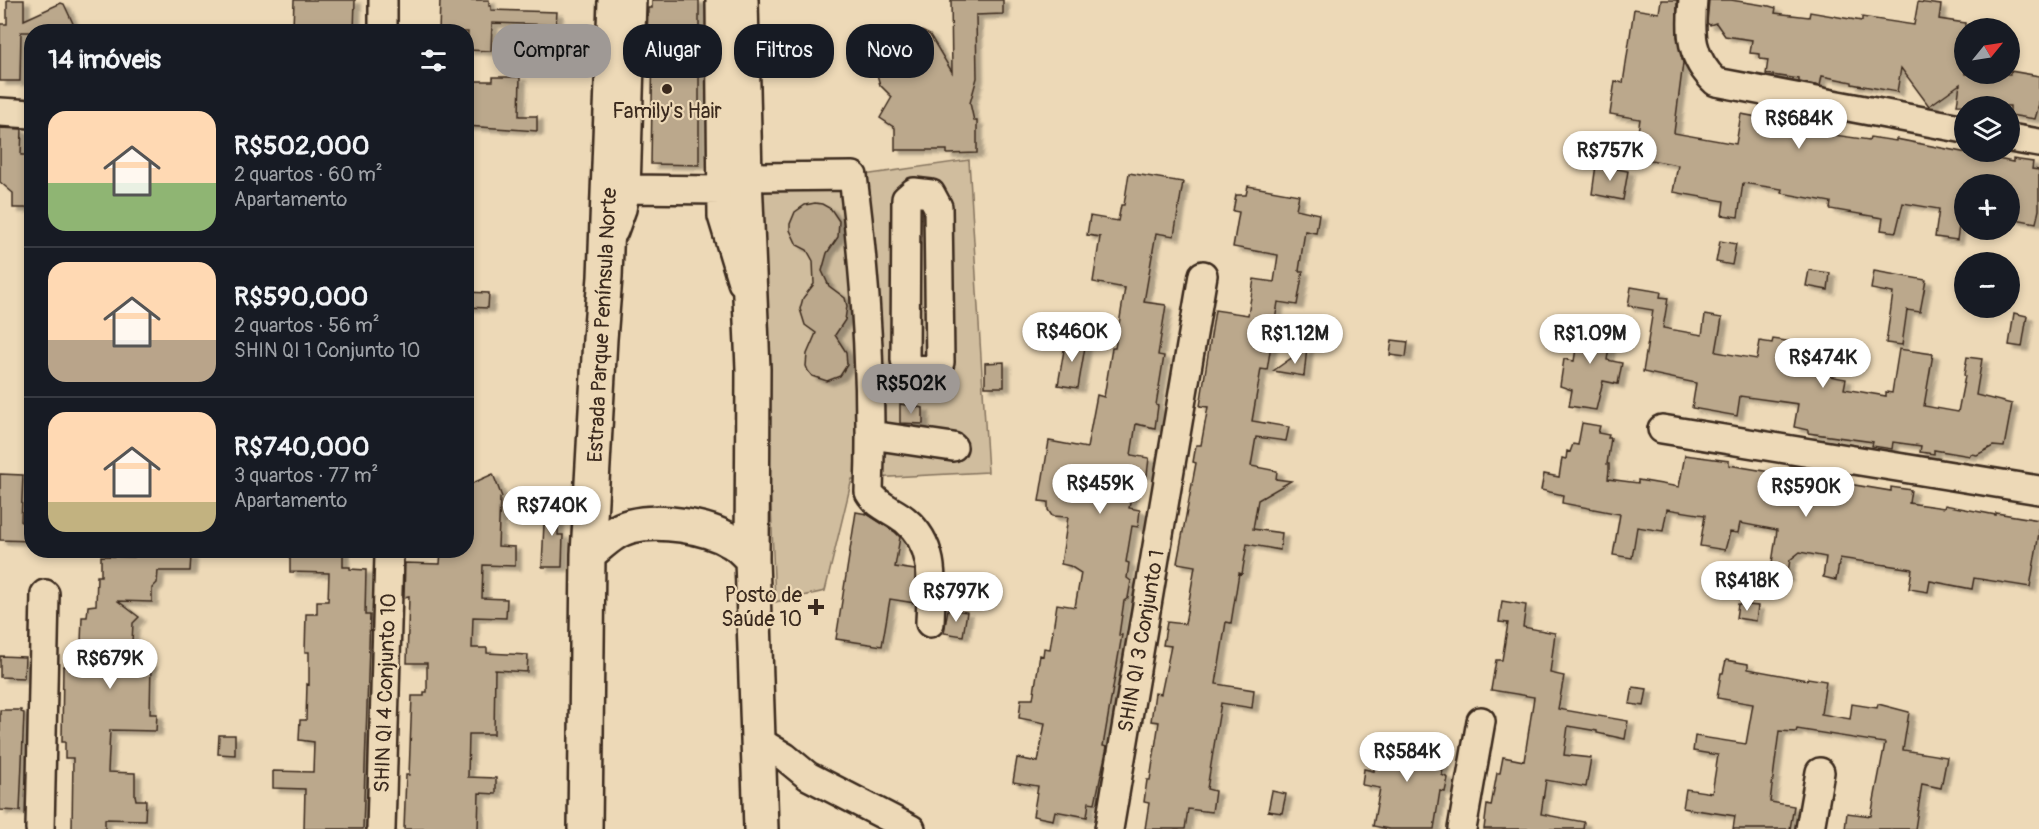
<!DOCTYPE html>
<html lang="pt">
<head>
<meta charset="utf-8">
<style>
  :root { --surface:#171b24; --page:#242831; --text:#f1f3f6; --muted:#9ea1a6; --line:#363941; --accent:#9f9995 }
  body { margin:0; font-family:Pangolin,sans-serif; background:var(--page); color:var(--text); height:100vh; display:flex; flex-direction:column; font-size:22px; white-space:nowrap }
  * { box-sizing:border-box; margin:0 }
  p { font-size:20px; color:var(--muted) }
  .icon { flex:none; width:33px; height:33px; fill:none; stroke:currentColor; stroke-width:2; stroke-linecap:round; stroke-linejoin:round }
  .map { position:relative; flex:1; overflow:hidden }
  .panel { position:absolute; left:24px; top:24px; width:450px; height:534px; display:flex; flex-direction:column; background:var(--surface); border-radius:24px; box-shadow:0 3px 9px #0003 }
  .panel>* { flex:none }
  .guide { position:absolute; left:492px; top:24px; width:570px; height:54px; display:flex; gap:12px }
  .needle { width:39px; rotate:60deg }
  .tools { position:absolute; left:1954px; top:18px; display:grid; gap:12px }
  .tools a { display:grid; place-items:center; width:66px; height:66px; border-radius:50%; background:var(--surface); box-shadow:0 3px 9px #0003; font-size:30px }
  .price { position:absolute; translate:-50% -51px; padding:0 14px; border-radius:21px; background:#fff; color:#222; font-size:20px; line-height:39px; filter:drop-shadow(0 2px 3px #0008) }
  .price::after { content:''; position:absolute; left:50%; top:36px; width:18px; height:14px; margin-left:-9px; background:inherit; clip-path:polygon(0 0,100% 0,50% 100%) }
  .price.active { background:var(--accent); color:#111 }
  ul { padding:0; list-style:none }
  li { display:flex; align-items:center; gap:18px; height:150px; padding:0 24px }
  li+li { border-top:2px solid var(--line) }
  li span { display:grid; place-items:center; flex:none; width:168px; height:120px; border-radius:18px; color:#555 }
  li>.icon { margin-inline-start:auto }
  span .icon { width:72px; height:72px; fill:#fffc; stroke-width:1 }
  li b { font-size:26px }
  h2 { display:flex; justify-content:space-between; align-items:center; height:72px; padding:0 24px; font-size:26px }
  .chip { padding:0 21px; border-radius:24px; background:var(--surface); box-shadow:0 3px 9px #0003; font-size:21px; line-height:54px }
  .chip.active { background:var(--accent); color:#111 }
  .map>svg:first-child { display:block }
  .green { fill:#d0bd9e; stroke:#86745e; stroke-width:1.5 }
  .building { fill:#bba88c; stroke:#3b2a1e; stroke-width:1.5; filter:url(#shadow) }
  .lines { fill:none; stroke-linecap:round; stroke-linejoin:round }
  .minor-casing { stroke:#3b2a1e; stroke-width:32 }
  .major-casing { stroke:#3b2a1e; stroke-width:38 }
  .minor { stroke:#edd9b7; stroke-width:27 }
  .major { stroke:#edd9b7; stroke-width:33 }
  .poi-dot { fill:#3b2a1e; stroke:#edd9b7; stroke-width:2 }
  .labels { text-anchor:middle; stroke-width:4.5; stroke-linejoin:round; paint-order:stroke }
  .poi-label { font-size:21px; fill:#3b2a1e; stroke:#edd9b7 }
  .street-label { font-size:21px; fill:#3b2a1e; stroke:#edd9b7 }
</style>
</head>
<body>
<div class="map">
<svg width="2039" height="829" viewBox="0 0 2039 829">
  <defs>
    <filter id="shadow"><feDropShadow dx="6" dy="4" stdDeviation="1.5" flood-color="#0004"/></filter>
  </defs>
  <rect width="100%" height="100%" fill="#edd9b7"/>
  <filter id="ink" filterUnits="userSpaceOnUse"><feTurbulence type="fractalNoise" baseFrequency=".0167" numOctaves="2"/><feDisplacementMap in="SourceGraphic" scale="12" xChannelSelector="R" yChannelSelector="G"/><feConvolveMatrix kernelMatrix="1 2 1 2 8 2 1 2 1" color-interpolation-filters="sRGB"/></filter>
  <g filter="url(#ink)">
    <path class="green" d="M969 160 988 472 852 479 825 591 775 602 758 190Z"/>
    <path class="building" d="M7 0H24V20L61 3 64 4 77 32H21L20 81H0V24H7Z
      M294 0H355L354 32H309V29L293 28Z
      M440 0H489V6H491V10L557 12 556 25 492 23 491 51 467 50 468 32H439Z
      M652 0H699V165L651 164 653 39H647L648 8H652Z
      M951 0H1003V14L976 15 977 78 970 103 974 121H977V153L947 154V150H895V128L880 118 892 97 880 85 876 71V57L881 53V51L886 48V43L912 30 915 33 920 30 930 35 952 72Z
      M1661 0H1677V36L1683 63 1674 133 1736 144 1741 114 1821 129 1820 133 1869 140 1870 137 1896 141V139L2013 162V159L2033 162 2032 169 2039 170V210L2036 223 2010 218V184H1965L1957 240 1935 237 1939 209 1903 203 1896 232 1881 230 1883 218 1830 209 1831 202 1781 193 1782 189 1743 183 1738 217 1722 215 1724 201 1673 192 1678 165 1634 157 1640 119 1610 114 1615 81 1623 83 1634 9 1659 13Z
      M1709 0H1731L1769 6 1776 8 1775 13 1809 17 1810 12 1862 21V17L1914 25 1918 2 1941 5 1939 19 1965 23V74H2010V71L2039 76V105L2035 119 2010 115V106L1957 105 1960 84 1929 106 1901 68 1897 92 1852 84V82L1822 76 1820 86 1799 82V79L1766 74 1768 60 1760 59V54L1750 53 1752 40 1725 36 1716 23 1710 25 1707 23Z
      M493 77H520L519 116H537V131L466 126V81H493Z
      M0 128 22 129 21 155H32V208H13V193L0 182Z
      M1596 165 1628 171 1623 200 1592 194Z
      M1129 173 1183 182 1174 236 1156 233 1144 302 1166 305 1158 355 1164 356 1156 405 1158 406 1155 428 1136 424 1131 455 1149 458 1147 475 1136 473 1129 508 1140 510 1138 527 1132 526 1126 562 1129 563 1127 578 1131 581 1128 598 1124 601 1119 635H1122L1103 746 1107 747 1095 803 1089 802 1087 817 1055 811 1053 820 1033 816 1038 786 1013 782 1017 758 1038 762 1045 723 1019 718 1021 699H1033L1040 655 1043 656 1044 648 1050 649 1057 604 1075 607 1081 573 1070 566 1061 564 1068 517 1052 516 1048 510V502L1039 501 1049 441 1087 448 1097 395 1104 397 1112 348H1115L1125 288 1093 282 1100 237 1087 235 1090 216 1118 221 1121 205H1124Z
      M1248 186 1299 195 1296 209 1319 214 1316 233 1305 231 1299 271H1303L1297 305 1278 302 1267 370 1261 369 1252 421 1289 427 1286 441 1256 437 1251 466 1277 471 1276 479 1291 481 1258 500 1253 529 1282 533 1280 550 1247 544 1242 574 1239 573 1231 623 1226 622 1216 684 1254 690 1252 708 1221 703 1207 789 1215 791 1212 812 1188 809 1185 829H1145L1149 803 1144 802 1147 780H1150L1159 722 1151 721 1155 693 1161 694 1171 646 1163 645 1167 622 1185 624 1195 566 1177 563 1196 463 1193 462 1196 445H1201L1208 407 1200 406 1215 310 1248 315 1254 279 1274 282 1278 255 1233 247 1239 212 1233 211 1236 195H1246Z
      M815 203 822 204 831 209 839 221 838 237 827 253 822 271 829 286 845 298 847 306 845 320 835 335 846 352 847 365 840 376 827 381 812 376 808 371 806 366 807 354 816 333 805 325 800 309 803 298 814 284 813 261 807 250 797 245 790 230V224L795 212 805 205Z
      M1720 241 1736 244 1732 265 1716 262Z
      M1809 270 1830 273 1828 290 1806 286Z
      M1874 271 1926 280 1920 312 1907 310 1902 345 1886 343 1893 293 1871 289Z
      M1631 287 1661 292 1660 297 1668 298 1663 328 1702 335 1705 315 1722 318 1716 352 1757 359 1760 341 1772 343 1773 339 1821 346 1818 374 1846 379 1844 389 1886 396V392L1892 393 1899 349 1933 354 1924 406 1958 412 1965 376 1964 375 1967 357 1982 359 1976 395 2012 404 2004 447 1993 446 1977 455 1971 454 1970 456 1934 450V454L1920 452 1921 446 1893 442 1892 449 1872 446 1873 442 1808 433V430L1794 427 1798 404 1740 396 1737 416 1692 408 1696 383 1643 372 1653 310 1628 306Z
      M466 292 489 293 488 308 466 307Z
      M2014 313 2027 316 2022 347 2009 345Z
      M1581 317 1613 323 1607 360 1622 363 1618 384 1603 381 1596 410 1569 406 1572 390 1560 386 1564 359 1574 361Z
      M1066 338 1086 341 1078 388 1058 385Z
      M1392 340 1408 342 1406 357 1390 355Z
      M1307 347 1304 376 1273 371Z
      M1004 362V387H985V363Z
      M900 404 923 408V424L900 423Z
      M1582 423 1600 426 1598 433 1609 435 1608 438H1611L1607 464H1609V470L1608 479 1638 483V480L1679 487 1685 455 1729 461V465L1788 475V474L1891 491V487L1911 490 1909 503 1944 508 1945 505 1996 515V513L2039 520V533L2030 587 1974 578 1972 589 1930 581 1928 592 1909 589 1912 569 1840 558 1836 580 1823 577 1826 557 1800 552 1790 560 1787 578 1770 576 1777 530 1740 523 1738 533 1730 532 1725 550 1700 546 1705 515 1667 509 1663 531 1637 527 1632 558 1613 555 1620 514 1562 503 1563 495 1541 490 1544 474 1559 477 1562 458 1566 459 1567 451 1570 452 1573 444 1578 445Z
      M0 474 23 475 21 522H32V541L0 540Z
      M493 474 502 497 500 498 498 546 515 547V566L483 565 482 598 507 599 506 618 473 617 472 648H487V653L528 655 527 672 495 670 494 734H469L468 777 496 778V794L479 793 478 829H404L406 775H409L412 696H424V692H427V663H407L409 596 404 597 405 563 440 564 441 550H466V486Z
      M545 501H559L558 535H563L562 567H542Z
      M856 512 867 514 895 532 900 537 895 567 915 570V603L890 599 882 646 836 639Z
      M290 550H343V567H350V569L366 570 365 615H370L363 829H304L305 789 273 788V771L313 772 314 742 299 740 300 720H306L307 684 309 685V652H305L306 614H317V601H328L329 573 290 572Z
      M134 554 191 556 190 571H158L157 583 152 588V602L118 601 139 617 133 623 131 662 151 663 150 714H157L156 731 110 730 108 772 135 773V795L136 800H146L145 820 105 819V829H72L73 758H65V742H62L63 666 80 667 82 617H87L88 606 96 605 97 576H101V556L134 557Z
      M1502 601 1526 605 1523 627 1555 633 1550 673 1564 676 1558 709 1628 721 1625 739 1597 733V731L1568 726 1564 755 1591 758 1586 787 1546 780 1541 814 1584 822 1583 829H1484L1487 805 1491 806 1497 773H1500L1503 757 1524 761 1534 697 1491 690 1496 660H1502L1508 623 1499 622Z
      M1738 604 1758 606 1756 621 1736 618Z
      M948 609 967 612 963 636 944 633Z
      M0 656 25 657 24 678 0 677Z
      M1726 660 1748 664V669L1807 680 1808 678 1826 681 1821 714 1850 719 1852 704 1877 708 1878 704 1909 712 1903 750 1947 757 1941 788 1922 784 1915 829H1845L1847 813 1871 816 1885 743 1797 729 1796 732 1779 731 1770 802 1794 806 1790 829H1733L1735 816 1683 808 1686 789 1712 793 1718 755 1693 751 1695 736 1746 744 1753 704 1717 698 1721 673H1723Z
      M1633 687 1647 689 1644 706 1630 704Z
      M0 710H21V712L24 713 20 811 0 810Z
      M219 735H235V755L218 754Z
      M1380 736 1447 746 1442 775 1448 778 1445 792 1440 791 1434 829H1389L1373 826 1380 788 1362 785 1364 769 1374 771Z
      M1272 791 1286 794 1282 813 1268 811Z"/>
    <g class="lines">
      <defs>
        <path id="minor" d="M720 0 722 216 742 282
          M1693 0C1690 33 1690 58 1716 82L1965 129
          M383 32V0
          M0 112 32 114
          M2010 138 2039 143
          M745 177 853 176C866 281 873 386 869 492 877 506 893 510 905 520 938 547 931 586 930 623
          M626 189 720 190
          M914 192 931 194 938 207 940 362 932 369 913 370 905 360 906 199Z
          M614 231 622 209 626 189 632 0
          M1662 429 2039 490
          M871 435 953 447
          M757 740 785 757 808 776 911 829
          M40 829 45 594
          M381 829 389 556
          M1109 829 1203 275
          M1462 829 1481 721
          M1810 829 1820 772"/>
        <path id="major" d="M741 0 745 177 753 369 752 559 761 829
          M588 554C601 544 614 530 631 526 659 519 706 526 731 541 739 545 745 552 752 559
          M585 829 588 554 600 339 605 277 615 0"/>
      </defs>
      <use href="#minor" class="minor-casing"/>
      <use href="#major" class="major-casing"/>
      <use href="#minor" class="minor"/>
      <use href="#major" class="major"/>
    </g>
  </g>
  <g class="poi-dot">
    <circle cx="667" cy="89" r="6"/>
    <path d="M813 598h6v6h6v6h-6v6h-6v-6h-6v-6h6z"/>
  </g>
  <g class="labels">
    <g class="poi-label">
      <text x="667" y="118">Family's Hair</text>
      <text x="802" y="602" text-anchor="end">Posto de<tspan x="802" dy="24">Saúde 10</tspan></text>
    </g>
    <g class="street-label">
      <text transform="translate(602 325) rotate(-87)" y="7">Estrada Parque Península Norte</text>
      <text transform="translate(1141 641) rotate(-80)" y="7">SHIN QI 3 Conjunto 1</text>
      <text transform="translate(385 693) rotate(-88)" y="7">SHIN QI 4 Conjunto 10</text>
    </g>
  </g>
</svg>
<div class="tools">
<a><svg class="needle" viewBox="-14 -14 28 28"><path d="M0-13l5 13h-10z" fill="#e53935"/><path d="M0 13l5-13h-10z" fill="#9ea1a6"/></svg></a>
<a><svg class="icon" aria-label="layers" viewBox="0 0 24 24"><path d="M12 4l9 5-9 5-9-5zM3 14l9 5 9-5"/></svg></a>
<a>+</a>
<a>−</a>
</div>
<b class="price" style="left:1799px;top:150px">R$684K</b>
<b class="price" style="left:1610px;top:182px">R$757K</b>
<b class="price" style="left:1072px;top:363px">R$460K</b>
<b class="price" style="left:1295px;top:365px">R$1.12M</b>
<b class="price" style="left:1590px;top:365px">R$1.09M</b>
<b class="price" style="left:1823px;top:389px">R$474K</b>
<b class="price active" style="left:911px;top:415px">R$502K</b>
<b class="price" style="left:1100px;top:515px">R$459K</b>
<b class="price" style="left:1806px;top:518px">R$590K</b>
<b class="price" style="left:552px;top:537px">R$740K</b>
<b class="price" style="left:1747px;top:612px">R$418K</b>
<b class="price" style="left:956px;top:623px">R$797K</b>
<b class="price" style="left:110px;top:690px">R$679K</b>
<b class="price" style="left:1407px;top:783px">R$584K</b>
<div class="guide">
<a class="chip active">Comprar</a>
<a class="chip">Alugar</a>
<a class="chip">Filtros</a>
<a class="chip">Novo</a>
</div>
<section class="panel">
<h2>14 imóveis<svg class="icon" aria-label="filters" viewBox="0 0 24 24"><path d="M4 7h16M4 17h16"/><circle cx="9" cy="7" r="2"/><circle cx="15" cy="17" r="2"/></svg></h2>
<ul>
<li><span style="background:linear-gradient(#ffd9b3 60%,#8fb573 0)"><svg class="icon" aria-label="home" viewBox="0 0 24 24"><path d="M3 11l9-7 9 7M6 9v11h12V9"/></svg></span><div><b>R$502,000</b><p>2 quartos · 60 m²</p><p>Apartamento</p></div></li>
<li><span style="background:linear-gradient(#ffd9b3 65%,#b9a48a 0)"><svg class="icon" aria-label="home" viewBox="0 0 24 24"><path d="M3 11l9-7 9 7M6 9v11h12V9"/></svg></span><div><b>R$590,000</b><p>2 quartos · 56 m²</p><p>SHIN QI 1 Conjunto 10</p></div></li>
<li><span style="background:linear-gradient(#ffd9b3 75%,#c2b280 0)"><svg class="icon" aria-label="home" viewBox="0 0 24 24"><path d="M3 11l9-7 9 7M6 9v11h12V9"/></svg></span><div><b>R$740,000</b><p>3 quartos · 77 m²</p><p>Apartamento</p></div></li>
</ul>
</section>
</div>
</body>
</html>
